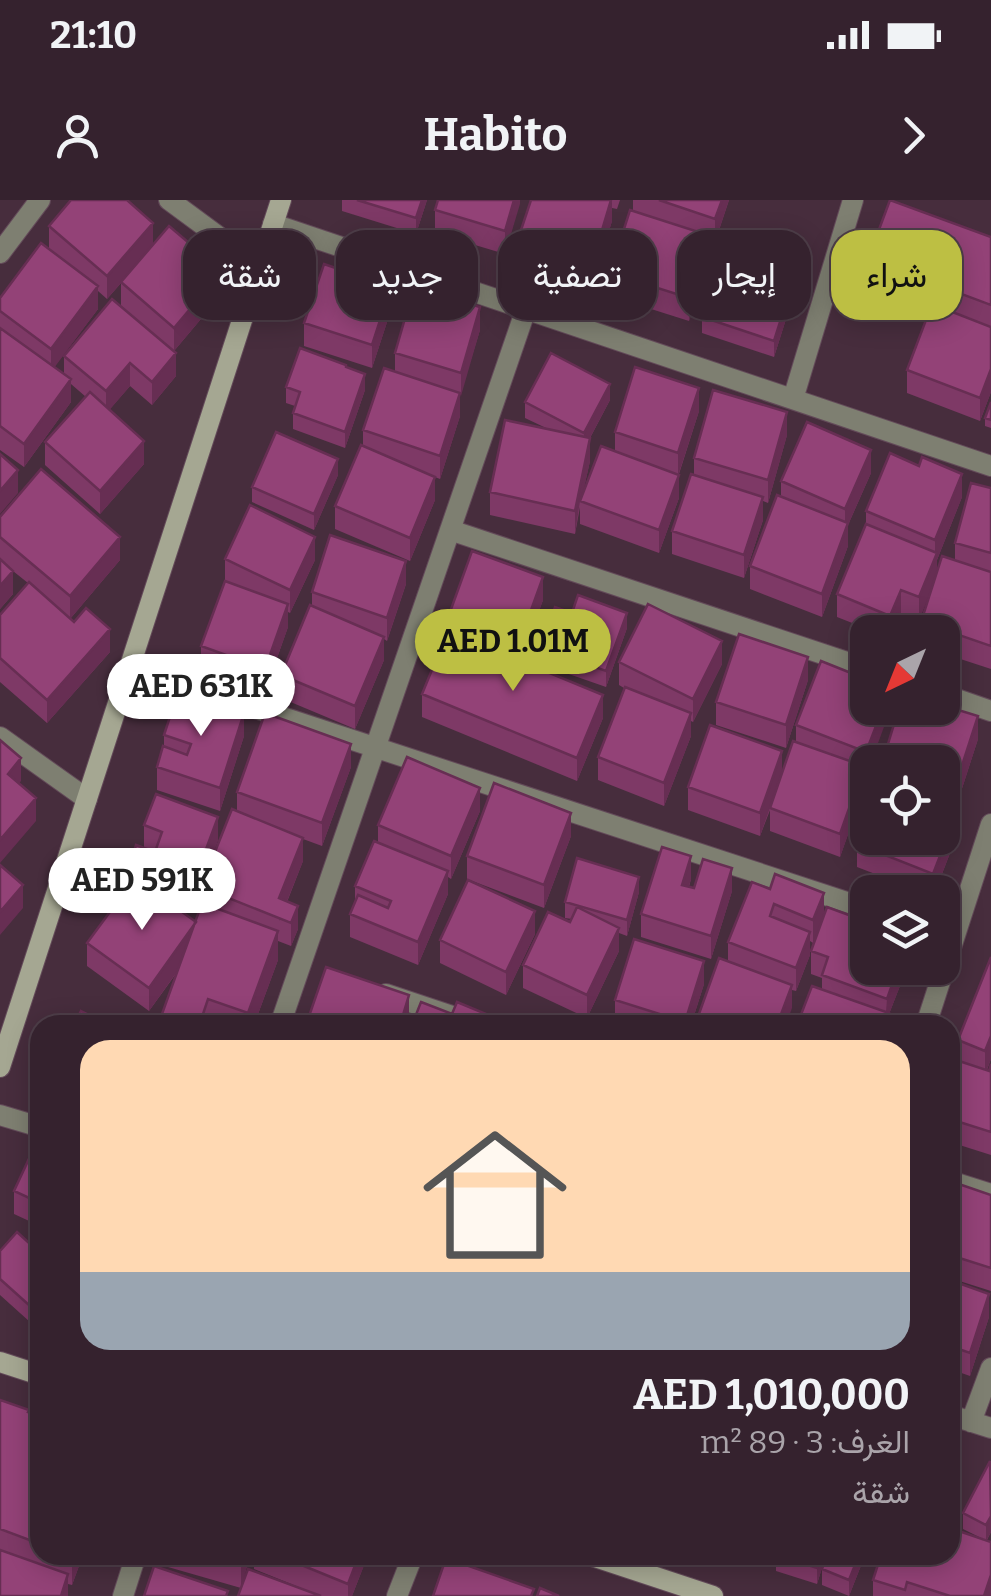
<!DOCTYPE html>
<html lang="ar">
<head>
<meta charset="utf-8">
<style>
  :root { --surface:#35222e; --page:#3d2a36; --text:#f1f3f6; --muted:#aaa4aa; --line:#4f3f4a; --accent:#bdbf43 }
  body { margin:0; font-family:Bitter,Vazirmatn,serif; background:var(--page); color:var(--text); direction:rtl; height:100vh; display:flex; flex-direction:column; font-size:38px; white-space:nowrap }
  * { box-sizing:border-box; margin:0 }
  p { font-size:32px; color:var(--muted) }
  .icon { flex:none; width:55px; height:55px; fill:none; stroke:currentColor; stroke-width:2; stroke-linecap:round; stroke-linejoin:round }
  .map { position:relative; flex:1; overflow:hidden; direction:ltr }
  .side { position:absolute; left:30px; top:815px; width:930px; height:550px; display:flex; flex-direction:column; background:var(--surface); border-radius:30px; box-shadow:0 5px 25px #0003,0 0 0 2px var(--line); direction:rtl }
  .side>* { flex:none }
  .hud { position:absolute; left:30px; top:30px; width:932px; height:90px; direction:rtl; display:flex; gap:20px }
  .needle { width:65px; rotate:223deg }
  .controls { position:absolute; left:850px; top:415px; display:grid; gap:20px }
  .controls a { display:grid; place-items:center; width:110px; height:110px; border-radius:20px; background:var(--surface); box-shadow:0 5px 25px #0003,0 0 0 2px var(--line); font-size:50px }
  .price { position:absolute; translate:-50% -85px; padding:0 22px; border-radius:35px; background:#fff; color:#222; font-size:32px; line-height:65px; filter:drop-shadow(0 2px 5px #0008) }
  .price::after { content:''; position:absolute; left:50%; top:60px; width:30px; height:22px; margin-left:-15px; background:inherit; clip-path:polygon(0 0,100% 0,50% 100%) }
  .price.active { background:var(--accent); color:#111 }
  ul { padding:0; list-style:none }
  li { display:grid; align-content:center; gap:20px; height:530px; padding:0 50px }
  li span { display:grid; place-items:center; height:310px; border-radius:30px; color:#555 }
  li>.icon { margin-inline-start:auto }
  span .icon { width:180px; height:180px; fill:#fffc; stroke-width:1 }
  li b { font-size:42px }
  .tag { padding:0 35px; border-radius:30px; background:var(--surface); box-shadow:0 5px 25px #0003,0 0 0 2px var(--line); font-size:35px; line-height:90px }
  .tag.active { background:var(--accent); color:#111 }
  .status { display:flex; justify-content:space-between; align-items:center; height:70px; padding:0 50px; background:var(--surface); direction:ltr }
  .status svg { height:28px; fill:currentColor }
  header { display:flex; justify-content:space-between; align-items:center; height:130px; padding:0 50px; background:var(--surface); font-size:45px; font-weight:700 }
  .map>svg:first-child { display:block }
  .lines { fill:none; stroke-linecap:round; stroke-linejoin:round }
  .street-casing { stroke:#634a59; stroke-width:22 }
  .secondary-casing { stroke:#634a59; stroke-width:22 }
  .street { stroke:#7e7f71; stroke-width:20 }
  .secondary { stroke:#a5a792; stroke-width:20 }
  .wall { fill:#7e3966 }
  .shaded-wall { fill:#672e53 }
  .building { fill:#934277; stroke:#672e53; stroke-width:2.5 }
</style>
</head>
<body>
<div class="status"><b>21:10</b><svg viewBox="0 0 49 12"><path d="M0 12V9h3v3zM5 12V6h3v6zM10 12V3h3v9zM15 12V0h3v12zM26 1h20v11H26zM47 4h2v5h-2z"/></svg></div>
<header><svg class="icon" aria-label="forward" viewBox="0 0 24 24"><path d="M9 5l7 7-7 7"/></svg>Habito<svg class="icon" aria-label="person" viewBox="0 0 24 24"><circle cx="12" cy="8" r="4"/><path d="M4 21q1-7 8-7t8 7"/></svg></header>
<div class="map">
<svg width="991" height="1396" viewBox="0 0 991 1396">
  <rect width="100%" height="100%" fill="#472d3d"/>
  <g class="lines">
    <defs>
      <path id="street" d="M169 0 260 67
        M273 24 991 266
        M0 53 40 0
        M793 199 853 0
        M450 330 868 469
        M130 467 868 709
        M942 494 991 511
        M0 537 87 599
        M386 794 479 825
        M280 825 526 109
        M926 825 991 624
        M0 915 40 927
        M950 981 991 994
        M950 1215 991 1228
        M971 1222 991 1168
        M123 1396 136 1355
        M397 1396 413 1355"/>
      <path id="secondary" d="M0 867 281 0
        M0 1162 40 1175
        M589 1355 713 1396"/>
    </defs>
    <use href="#street" class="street-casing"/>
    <use href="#secondary" class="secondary-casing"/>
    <use href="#street" class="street"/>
    <use href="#secondary" class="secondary"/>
  </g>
  <path class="wall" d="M342 0H427L416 34 342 11Z
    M520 0 505 54 435 33V10Z
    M531 0H620L617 9 612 8V21L594 80 520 56V33Z
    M633 0H729L715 42 708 40V58L689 121 610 96V73L633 11Z
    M49 26 153 45 222 94 174 151 121 106V83L107 99 98 91V109L54 167 64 174V156L112 99 176 176 152 205 130 186 109 210 144 264 100 314 45 265V242L86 197 71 184V202L24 267 0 250V98L49 49Z
    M991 37V192L980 221 907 193V170L932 106 868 82V59Z
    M391 110 372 168 304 146V123Z
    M787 116 774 157 702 133V117Z
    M480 130 460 195V216L440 279 435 277V300L410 361 335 329V306L363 246V230L395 171V153Z
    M346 167 365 190 345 248 293 229V213L295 206 286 203V187Z
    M610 200 590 238V261L583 292 615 251V232L699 211 679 274V298L659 353 580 324V307L575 334 490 315V292L546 228 525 218V202Z
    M991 202V228L985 226V218Z
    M787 235 768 303 763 301V320L744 378 672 354V331L694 274V258Z
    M871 273 848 325V346L822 417 750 389V366L781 297V281Z
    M338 275 314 330 252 302V287Z
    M991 288V469L942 453V432H921V422L932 387 919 420 915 419 914 432H895L897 423 893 432H875L837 417V394L866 324V311L962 297 937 360V374L955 360V343Z
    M0 317 120 360 70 419 110 452 47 523 0 482V415L28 383 13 371V394L0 409Z
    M225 359 315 360 290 413 288 412V427L265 492 201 469V446L225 381Z
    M406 384 387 441 384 439V460L355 529 281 498V475L312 406V392Z
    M543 400 521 461 603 518 577 581 422 517V494L450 431V412Z
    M572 413 627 428 606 487 540 464V448Z
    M619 462 722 464 693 522 691 521V536L664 606 598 580V557L624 488 619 485Z
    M808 480 786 548 716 525V502Z
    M891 508 868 562V572L866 575H864V589L840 657 770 631V610L760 636 688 610V587L782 572 796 542V525Z
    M164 535 244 536 220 611 157 590V567L164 547Z
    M978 539 957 604 942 599V562H884V557Z
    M351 567 322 646 303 639V661L287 702 298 729 291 746 278 741V760L254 825H158L178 771 149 811 87 766V743L130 685V664L144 648V625L218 640 192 710 166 701 195 722 201 707V687L237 611V592Z
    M480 611 451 679 448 677V694L418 765 350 737V714L355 701V686L378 643V625Z
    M957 635 935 692H922L857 667V644Z
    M571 636 544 708 467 679V656Z
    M691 679 689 687 694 688 732 691 711 759 641 737V714Z
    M752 682 824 716 907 768 889 814V825L822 789V778L811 774V751L813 743 810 741V755L796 791 792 790V808L728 761V742Z
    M639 692 627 736 619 733V751L587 818 523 788V765L570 722 572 719 565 718V702Z
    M535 734 506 795 440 763V740Z
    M991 757V859L987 870 989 871 991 864V955L950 942V879L958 860V840Z
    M704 784 691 825H620L615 823V800Z
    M40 935V1026L14 1014V991Z
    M950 981 991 995V1091L950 1078Z
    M0 1051 40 1053V1131L0 1095Z
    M950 1080 989 1117 970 1176 950 1169Z
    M0 1200 40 1217V1355H83L72 1385 68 1384V1396H0Z
    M991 1261V1332L987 1340 991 1396H873V1380L950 1355 981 1338 963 1329V1313Z
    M168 1355H250L241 1388 168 1367Z
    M254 1355H368L352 1396H238H321L254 1369Z
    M776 1355H826L817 1384 776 1371Z
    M862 1355V1363L849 1396 822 1385V1369Z"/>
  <path class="shaded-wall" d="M422 0H427L416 34V18Z
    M514 0H520V4L505 54V31Z
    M612 0V21L594 80V57Z
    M722 0H729L715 42V19Z
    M153 23V46L107 99V76Z
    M708 35V58L689 121V98Z
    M222 71V94L174 151V128Z
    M98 86V109L51 172V149Z
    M391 87V110L372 168V145Z
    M787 100V116L774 157V141Z
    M480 107V130L461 196V173Z
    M176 153V176L152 205V182Z
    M130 163V186L106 214V191Z
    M991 169V192L980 221V198Z
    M365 174V190L345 248V232Z
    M71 179V202L24 267V244Z
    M610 184V200L584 249V233Z
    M699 188V211L678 276V253Z
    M460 193V216L440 279V256Z
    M787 212V235L768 303V280Z
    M590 238V261L581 302 580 301 575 334V311Z
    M144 241V264L100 314V291Z
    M871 250V273L848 325V346L822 417V394L845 331V309Z
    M338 259V275L314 330V314Z
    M18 270V293L0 314V291Z
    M962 274V297L937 360V376L919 420V397L935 357V340Z
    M679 275V298L659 353V330Z
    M435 277V300L410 361V338Z
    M763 297V320L744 378V355Z
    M120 337V360L70 419V396Z
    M315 337V360L290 413V390Z
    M406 361V384L387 441V418Z
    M13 371V394L0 409V386Z
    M543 377V400L521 461V438Z
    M901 390V413L893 432H890V416Z
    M288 404V427L265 492V469Z
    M627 413V428L606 487V471Z
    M110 429V452L47 523V500Z
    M384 437V460L355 529V506Z
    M722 441V464L693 522V499Z
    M808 457V480L786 548V525Z
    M603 495V518L577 581V558Z
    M883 508H891L871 562H868L866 575V552Z
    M244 513V536L220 611V588Z
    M691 513V536L664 606V583Z
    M978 516V539L957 604V581Z
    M351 544V567L322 646V623Z
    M782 551V574L760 636V613Z
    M21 558V581L8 597V574Z
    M864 566V589L840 657V634Z
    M480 588V611L451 679V656Z
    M36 598V621L0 663V640Z
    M957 612V635L935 692H933V674Z
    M571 613V636L544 708V685Z
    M218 617V640L192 710V687Z
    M303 638V661L279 721V698Z
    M691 656V679L682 708V685Z
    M732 668V691L711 759V736Z
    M448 671V694L418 765V742Z
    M639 677V692L627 736V720Z
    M23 685V708L0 735V712Z
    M824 693V716L813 743V720Z
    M298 706V729L291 746V723Z
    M535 711V734L506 795V772Z
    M196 722V745L149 811V788Z
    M619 728V751L587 818V795Z
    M278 731V760L254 825H248V813Z
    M810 732V755L796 791V768Z
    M704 761V784L691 825H685Z
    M898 768H907L889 814V825H885L887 799Z
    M792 785V808L786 825H777Z
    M409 795V818L407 825H400Z
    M991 836V859L985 874V851Z
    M989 1094V1117L970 1176V1153Z
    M991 1316V1332L986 1341V1325Z
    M72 1355H83L72 1385Z
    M244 1355H250L241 1388V1365Z
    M359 1355H368L352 1396H348V1384Z
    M821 1355H826L817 1384V1368Z
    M859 1355H862V1363L849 1396V1380Z
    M68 1374V1396H61Z
    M991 1375V1396H984Z"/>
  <path class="building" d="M71 0H127L153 23 107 76 49 26Z
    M357 0H422L416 18Z
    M438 0H514L505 31 435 10Z
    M531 0H611L594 57 520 33Z
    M659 0H722L715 19Z
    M890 0 991 37V105L868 59Z
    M630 10 708 35 689 98 610 73Z
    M169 26 222 71 174 128 121 82Z
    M41 43 98 86 51 149 0 111V98Z
    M324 64 391 87 372 145 304 123Z
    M715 76 787 100 774 141 702 117Z
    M414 87 480 107 461 173 395 153Z
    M112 99 176 153 152 182 130 163 106 191 64 156Z
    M932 104 991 127V169L980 198 907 170Z
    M0 128 71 179 24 244 0 226Z
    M300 148 346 165V167L365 174 345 232 293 213 300 192 286 187Z
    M551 153 610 184 584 233 525 202Z
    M635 167 699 188 678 253 615 232Z
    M384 168 460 193 440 256 363 230Z
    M713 190 787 212 768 280 694 258Z
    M90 192 144 241 100 291 45 242Z
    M991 202V220L985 218Z
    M505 220 590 238 575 311 490 292Z
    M807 222 871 250 845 309 781 281Z
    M276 232 338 259 314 314 252 287Z
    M361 245 435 277 410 338 335 306Z
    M601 246 679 275 659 330 580 301Z
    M890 253 919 266 922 257 962 274 935 340 866 311Z
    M0 254 18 270 0 291Z
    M41 269 120 337 70 396 0 337V317Z
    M691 274 763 297 744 355 672 331Z
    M971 283 991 288V353L955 343Z
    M777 295 848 323 822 394 750 366Z
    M250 305 315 337 290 390 225 359Z
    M866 324 937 353 919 397 901 390 890 416 837 394Z
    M330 335 406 361 387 418 312 392Z
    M472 351 543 377 521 438 450 412Z
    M942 356 991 372V446L921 422Z
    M0 359 13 371 0 386Z
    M225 381 288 404 265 469 201 446Z
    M29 382 74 422 86 408 110 429 47 500 0 458V415Z
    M578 395 627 413 606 471 540 448 555 407 572 413Z
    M648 404 722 441 693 499 619 462Z
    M310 405 384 437 355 506 281 475Z
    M898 414 915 416 913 432 895 430Z
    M448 431 603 495 577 558 422 494Z
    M739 434 808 457 786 525 716 502Z
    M821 461 851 473 852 470 868 476V508H883L866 552 796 525Z
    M625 487 691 513 664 583 598 557Z
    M178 492 244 513 220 588 157 567 163 546 187 555 191 544 164 535Z
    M942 505 978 516 957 581 942 576V562H900L884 557 899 508H942Z
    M265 513 351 544 322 623 237 592Z
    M710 525 782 551 760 613 688 587Z
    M0 540 21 558 8 574 36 598 0 640Z
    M793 541 864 566 840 634 770 608Z
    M407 557 480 588 451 656 378 625Z
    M494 583 571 613 544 685 467 656Z
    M156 594 218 617 192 687 130 664 136 645 155 652 162 632 144 625Z
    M942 606 957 612 933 674 857 644 868 618V638H942Z
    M232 609 303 638 279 698 298 706 291 723 201 687Z
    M374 641 448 671 418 742 350 714 358 695 388 708 391 701 355 686Z
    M662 647 691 656 682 685 694 688 703 659 732 668 711 736 641 714Z
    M577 658 639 677 627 720 565 702Z
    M0 665 23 685 0 712Z
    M775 674 824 693 813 720 774 704 770 716 810 732 796 768 728 742 752 682 770 689Z
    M135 678 196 722 149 788 87 743Z
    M468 680 535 711 506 772 440 740Z
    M202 703 278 731 248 813 208 799 203 814 233 825H158Z
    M577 707 619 728 587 795 523 765 548 712 570 722Z
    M827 707 868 722V768H898L887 799 822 775 828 757 811 751Z
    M634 739 704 761 685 822 615 800Z
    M991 757V836L985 851 958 840Z
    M719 758 792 785 777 825H695Z
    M326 767 409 795 400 825H306Z
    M812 786 889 813 885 825H797Z
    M421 802 452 814 457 802 498 819 496 825H412Z
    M81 811 107 824 106 825H74Z
    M956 860 989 871 991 864V932L950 919V879Z
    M40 935V1003L14 991Z
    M950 981 991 995V1068L950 1055Z
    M17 1032 40 1053V1115L0 1079V1051Z
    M950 1080 989 1094 970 1153 950 1146Z
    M0 1200 29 1210 28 1212 40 1217V1344L0 1329Z
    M990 1261 991 1316 986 1325 963 1313Z
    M950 1328 991 1342V1375L984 1396H950L907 1382 905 1390 873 1380 881 1355H950Z
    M0 1350 68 1374 61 1396H0Z
    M206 1355H244L241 1365Z
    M277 1355H359L348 1384Z
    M776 1355H821L817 1368Z
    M827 1355H859L849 1380 822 1369Z
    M446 1358 534 1389 531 1396H433Z
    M154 1366 228 1391 226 1396H144Z
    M248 1369 321 1396H238Z
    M540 1388 559 1396H537Z"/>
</svg>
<div class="controls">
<a><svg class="needle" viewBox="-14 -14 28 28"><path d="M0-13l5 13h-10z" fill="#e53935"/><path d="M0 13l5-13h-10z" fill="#aaa4aa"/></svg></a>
<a><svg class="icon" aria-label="locate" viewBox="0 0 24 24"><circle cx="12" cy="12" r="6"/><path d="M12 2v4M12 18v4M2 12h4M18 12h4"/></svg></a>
<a><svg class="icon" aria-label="layers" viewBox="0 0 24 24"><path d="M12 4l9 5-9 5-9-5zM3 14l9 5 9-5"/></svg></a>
</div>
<b class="price active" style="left:513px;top:494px">AED 1.01M</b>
<b class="price" style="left:201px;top:539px">AED 631K</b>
<b class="price" style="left:142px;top:733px">AED 591K</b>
<div class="hud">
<a class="tag active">شراء</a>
<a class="tag">إيجار</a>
<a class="tag">تصفية</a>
<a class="tag">جديد</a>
<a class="tag">شقة</a>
</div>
<section class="side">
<ul>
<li><span style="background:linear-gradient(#ffd9b3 75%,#9aa5b1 0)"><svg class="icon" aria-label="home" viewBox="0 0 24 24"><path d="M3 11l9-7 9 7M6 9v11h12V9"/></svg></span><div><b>AED 1,010,000</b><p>الغرف: 3 · 89 m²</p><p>شقة</p></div></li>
</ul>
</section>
</div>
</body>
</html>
